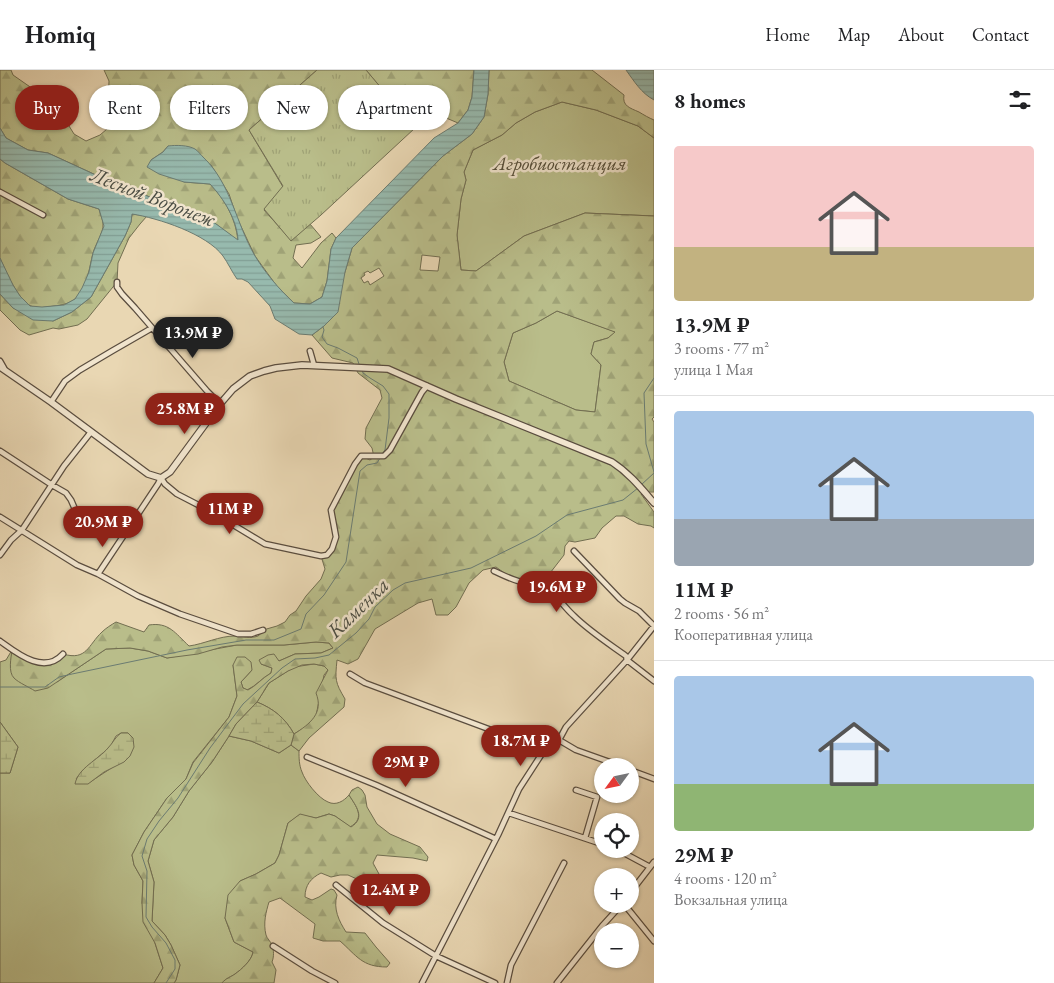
<!DOCTYPE html>
<html lang="en">
<head>
<meta charset="utf-8">
<style>
  :root { --surface:#fff; --page:#f2f2f2; --text:#202124; --muted:#757577; --line:#e0e0e0; --accent:#8f2418 }
  body { margin:0; font-family:"EB Garamond",serif; background:var(--page); color:var(--text); height:100vh; display:flex; flex-direction:column; font-size:19px; white-space:nowrap }
  * { box-sizing:border-box; margin:0 }
  p { font-size:16px; color:var(--muted) }
  .icon { flex:none; width:28px; height:28px; fill:none; stroke:currentColor; stroke-width:2; stroke-linecap:round; stroke-linejoin:round }
  .map { position:relative; flex:1; overflow:hidden }
  .panel { display:flex; flex-direction:column; background:var(--surface); width:400px }
  .panel>* { flex:none }
  .top-card { position:absolute; left:15px; top:15px; width:475px; height:45px; display:flex; gap:10px }
  .needle { width:32px; rotate:237deg }
  .fabs { position:absolute; left:594px; top:688px; display:grid; gap:10px }
  .fabs a { display:grid; place-items:center; width:45px; height:45px; border-radius:50%; background:var(--surface); box-shadow:0 1px 4px #0004; font-size:25px }
  .price { position:absolute; translate:-50% -42px; padding:0 11px; border-radius:18px; background:var(--accent); color:#fff; font-size:16px; line-height:32px; filter:drop-shadow(0 1px 2px #0008) }
  .price::after { content:''; position:absolute; left:50%; top:30px; width:15px; height:11px; margin-left:-8px; background:inherit; clip-path:polygon(0 0,100% 0,50% 100%) }
  .price.on { background:#222; color:#fff }
  ul { padding:0; list-style:none }
  li { display:grid; align-content:center; gap:10px; height:265px; padding:0 20px }
  li+li { border-top:1px solid var(--line) }
  li span { display:grid; place-items:center; height:155px; border-radius:5px; color:#555 }
  li>.icon { margin-inline-start:auto }
  span .icon { width:90px; height:90px; fill:#fffc; stroke-width:1 }
  li b { font-size:21px }
  h2 { display:flex; justify-content:space-between; align-items:center; height:60px; padding:0 20px; font-size:21px }
  .tag { padding:0 18px; border-radius:22px; background:var(--surface); box-shadow:0 1px 4px #0004; font-size:18px; line-height:45px }
  .tag.on { background:var(--accent); color:#fff }
  header { display:flex; align-items:center; gap:30px; box-sizing:border-box; height:70px; padding:0 25px; background:var(--surface); border-bottom:1px solid var(--line) }
  header strong { font-size:24px }
  nav { display:flex; gap:28px; margin-inline-start:auto; font-size:18px }
  main { display:flex; flex:1; min-height:0 }
  .map>svg:first-child { display:block }
  .green { fill:#b9bd8a; stroke:#726e51; fill-rule:evenodd }
  .forest { fill:url(#forest-firs); stroke:#726e51; fill-rule:evenodd }
  .wetland { fill:url(#wetland-marsh); stroke:#726e51 }
  .park { fill:url(#park-tufts); stroke:#726e51 }
  .water { fill:url(#water-rules); stroke:#6b7c72 }
  .lines { fill:none; stroke-linecap:round; stroke-linejoin:round }
  .stream { stroke:#6b7c72; stroke-width:1 }
  .minor-casing { stroke:#5a4d3f; stroke-width:7 }
  .tertiary-casing { stroke:#5a4d3f; stroke-width:8 }
  .minor { stroke:#f1e5ce; stroke-width:4.5 }
  .tertiary { stroke:#f1e5ce; stroke-width:5.5 }
  .labels { text-anchor:middle; stroke-width:5; stroke-linejoin:round; paint-order:stroke }
  .park-label { font-size:20px; font-style:italic; fill:#554e3a; stroke:#f1e5ce }
  .water-label { font-size:21px; font-style:italic; fill:#4b4e45; stroke:#f1e5ce }
</style>
</head>
<body>
<header>
<strong>Homiq</strong>
<nav><a>Home</a><a>Map</a><a>About</a><a>Contact</a></nav>
</header>
<main>
<div class="map">
<svg width="654" height="913" viewBox="0 0 654 913">
  <defs>
    <pattern id="forest-firs" width="22" height="20" patternUnits="userSpaceOnUse" patternTransform="scale(1.25)"><rect width="22" height="20" fill="#b9bd8a"/><path d="M5 1l3.5 6h-7zM16 11l3.5 6h-7z" fill="#9fa276"/></pattern>
    <pattern id="wetland-marsh" width="20" height="14" patternUnits="userSpaceOnUse" patternTransform="scale(1.25)"><rect width="20" height="14" fill="#b9bd8a"/><path d="M1 5h8M5 5V1M11 12h8M15 12V8" fill="none" stroke="#9fa276"/></pattern>
    <pattern id="park-tufts" width="24" height="20" patternUnits="userSpaceOnUse" patternTransform="scale(1.25)"><rect width="24" height="20" fill="#b9bd8a"/><path d="M3 7l-1-3M5 7V3M7 7l1-3M15 17l-1-3M17 17v-4M19 17l1-3" fill="none" stroke="#9fa276"/></pattern>
    <pattern id="water-rules" width="6" height="5" patternUnits="userSpaceOnUse" patternTransform="scale(1.25)"><rect width="6" height="5" fill="#97baae"/><path d="M0 2.5h6" fill="none" stroke="#829f95"/></pattern>
  </defs>
  <rect width="100%" height="100%" fill="#e9d7b3"/>
  <filter id="stains"><feTurbulence type="fractalNoise" baseFrequency=".004" numOctaves="4"/><feColorMatrix values="0 0 0 0 .2 0 0 0 0 .09 0 0 0 0 .02 0 0 0 .5 -.17"/></filter>
  <radialGradient id="worn" r=".72"><stop offset=".6" stop-color="#630" stop-opacity="0"/><stop offset="1" stop-color="#630" stop-opacity=".3"/></radialGradient>
  <path class="green" d="M562 32 596 40 638 56 654 68V146L585 143 524 166 476 201 461 200 457 165 461 129 466 110 464 102 473 80 502 65 516 53 535 42Z
    M557 241 616 262 608 268 594 272 591 284 601 295 595 342 576 340 509 311 504 292 513 263 536 253Z
    M316 572 329 573 333 578 321 583 295 584 279 591 276 588 261 594 272 598 271 603C262 608 256 616 247 620L243 618 241 612 252 600 233 595 237 626 229 647 193 692 186 709 167 728 144 762 132 785 134 795 143 811 142 833 163 898 154 913H0V703H10L18 677 0 652V592L6 590 12 580 11 597 57 612 106 579 130 578 148 581 167 588 237 575H284ZM121 663H128L133 668 113 697 90 712 76 709 84 699 110 677 116 666Z
    M314 594 324 596 328 600 324 605 316 646 307 656 294 664C285 648 274 639 257 632L269 613 294 597Z
    M229 666 251 671 279 683 291 675 299 681C299 688 299 695 302 702 305 711 318 728 328 732 336 736 344 731 349 725 356 736 366 748 350 757L335 746 329 744 316 748 300 745 288 753 279 785 275 793 256 804 240 811 225 848 234 872 253 882C252 890 242 899 235 904 231 907 226 908 222 913H174L176 910 180 895 171 875 165 865 152 851 154 812 148 791 154 770 173 747 189 721 212 692Z"/>
  <path class="forest" d="M0 0H11L13 5 56 35 74 64 86 71 100 65 107 59 109 11 104 0H317L249 60 283 117 264 140 291 170 310 154 321 167 311 173 296 175 293 188 302 198 321 173 332 163 336 168 331 179 327 211 322 227 310 234 294 233 276 215 255 186 237 148 229 124 211 95 168 76 163 82 151 90 184 112 210 114C225 129 236 149 238 171L212 151 111 112 48 83 28 80 6 68 0 58Z
    M366 0H474L472 27 468 40 458 53 425 39 405 47Z
    M489 0H592L624 25C622 36 630 38 639 42 644 45 649 48 654 50V68L638 56 596 40 562 32 535 42 516 53 502 65 473 80 464 102 466 110 461 129 457 165 461 200 476 201 524 166 585 143 654 146V347L652 349 654 352V422H644L641 424 654 442V458L651 456 638 454 624 446H616L602 458 595 468 575 472 569 471 565 476 564 485 547 507 535 511 520 510 507 505 496 497 483 500 469 513 456 537 448 545H436L432 529 418 533 375 559 358 589 348 594 337 590C335 610 335 612 345 629L344 637 309 668 299 681 291 675 294 664C310 654 324 643 316 623L328 600 324 596 314 594 302 595 288 601 269 613 257 632 236 654 229 666 212 692 189 721 173 747 154 770 148 791 154 812 152 851 165 865 171 875 180 895 176 910 174 913H154L163 898 155 873 143 852 142 833 143 811 134 795 132 785 144 762 167 728 186 709 193 693 229 647 237 626 233 595 237 587H245L251 592 252 600 241 612 243 618 248 620C256 616 262 608 271 603L272 598 261 594 259 590 268 585 274 584 279 591 295 584 321 583 333 578 329 573 316 572 284 575H237L222 577 198 584 167 588 148 581 130 578 106 579 48 618 35 621C29 617 19 613 14 608 8 602 11 588 12 580L15 582 48 594 63 584C87 591 88 575 102 562 106 558 111 555 116 552L144 562 149 555C169 552 175 563 189 576 204 574 219 566 235 566 243 566 250 569 258 566 261 564 261 563 263 560L277 556 285 552 290 545 296 541 306 526 321 509 325 499 321 486 327 485 335 473 331 440 361 386 370 390 374 387 372 378 365 369 366 358 382 328 380 320 358 303 353 293 332 288 312 265 324 256 345 202 352 178 443 86 472 64 484 47 488 24ZM422 185 440 187 438 201 420 200ZM379 198 384 206 370 215 368 211 364 213 361 208 365 205 364 203 368 201 370 203ZM557 241 615 262 608 268 594 272 591 284 601 295 595 342 576 340 509 311 504 292 513 263 536 253Z
    M0 89 5 93 68 129 99 139C100 144 103 149 103 154 104 162 95 175 93 183 89 198 88 217 75 229 69 234 61 235 54 236 47 237 37 239 31 236 18 230 5 200 0 188Z
    M132 144 147 146 140 154 129 168 118 193 117 212 87 249 78 255 59 259 53 258 29 265 20 260 0 240V224L13 238 53 251 72 242 91 227 125 166 131 152Z
    M358 717 362 720 365 725 367 737 377 754 390 764 420 777 428 787 427 791 413 788 377 785 373 793 379 804 382 813 370 815 348 805H340L331 807 321 803C311 808 305 815 305 827L312 830 319 827 331 819 334 820 337 825C333 839 339 851 346 862L365 863 376 877 390 893 387 897C362 897 357 886 340 871H323L313 868 315 854 280 828 269 832C266 842 263 853 266 865 267 869 271 871 272 876 274 880 274 887 272 892L276 900 274 913H222C226 908 231 907 235 904 242 899 252 890 253 882L234 872 225 848 228 825 240 811 256 804 275 793 279 785 288 753 300 744 316 748 329 744 335 746 351 757C366 748 356 736 349 725L352 720Z"/>
  <path class="wetland" d="M257 632C274 639 285 648 294 664L291 675 279 683 251 671 229 666 236 654Z
    M0 652 18 677 10 703H0Z
    M121 663H128L133 668 134 677 130 686 124 692 104 702 88 714H75C78 698 98 690 108 678 113 673 115 667 121 663Z"/>
  <path class="park" d="M317 0H366L415 58 321 145 291 171 264 139 283 116 249 60Z"/>
  <path class="water" d="M474 0H489L488 24 484 47 472 64 443 86 352 178 345 202 338 242 324 256 312 265 299 264 275 249 270 236 248 212 242 209H237C232 202 228 193 223 186 207 164 158 148 132 144L131 152 125 166 91 227 72 242 53 251 33 250 13 238 0 224V188L13 215 20 226 30 236 42 237 64 235 75 229 82 218 89 202 93 183 104 156 99 139 68 129 5 93 0 89V58L6 68 28 80 48 83 111 112 212 151 238 170C237 150 224 129 210 114L184 112 159 104 147 97 151 90 163 82 168 76C176 75 188 75 195 79 198 81 201 85 203 87 231 113 236 154 255 186 266 204 279 219 294 233L310 234 322 227 327 211 331 179 336 168 434 68 458 53 468 40 472 27Z
    M626 0H654V30C641 23 634 11 626 0Z"/>
  <g class="lines">
    <path class="stream" d="M323 257 324 260 322 267 327 274 338 278 357 288 359 294
      M362 300 363 303 370 308 383 316 389 324V348L385 380 382 384
      M654 402 646 374 644 323 654 308
      M641 415 654 403
      M0 617H45L59 607 72 604 187 580 246 570H274L301 559 306 544 324 525 346 492 360 401 367 395 377 393 380 388
      M166 913 175 899V890L166 873 152 857 146 847 147 801 142 786 147 769 159 751 178 728 210 678 243 634 282 598 295 589 315 588 329 585 356 563 369 549 375 537 393 520 405 513 471 498 536 466 567 445 623 430 638 418"/>
    <defs>
      <path id="minor" d="M0 122 43 145
        M117 212V217L122 224 135 238 207 321 220 334
        M310 281 314 295
        M0 291 4 298
        M51 332 65 311 80 300 112 281 152 258
        M0 381 52 415 66 423 71 430 81 453 85 455 107 453 125 464
        M161 408 165 414 177 424 212 442 265 474 321 486 327 485 332 479 336 467 331 440 355 394 361 386H384L390 380 422 322 427 316
        M0 447 77 495 98 504 138 526 180 544 238 564H251L263 560
        M574 481 620 529 625 533 639 541 654 556
        M0 485 11 470 22 460 64 396 91 362
        M494 501C505 506 516 512 527 513 534 515 540 513 546 517 555 523 564 537 573 545 589 561 608 573 626 586L627 590 654 611
        M98 504 158 414 161 408
        M0 571C18 584 44 605 63 584
        M350 604 365 613 502 664 543 682
        M559 670 576 680 621 696
        M307 687 376 715 496 769
        M630 700 654 709
        M576 720 597 727 585 768
        M509 743 602 774
        M614 779 622 782 650 797
        M336 815 383 853 436 886 495 913
        M630 823 654 792
        M624 834 654 871
        M273 876 312 901 335 913
        M422 913 498 765 519 719 543 682 559 670 566 657 627 590 654 556
        M507 913 511 895 564 793
        M557 913 603 855 622 834"/>
      <path id="tertiary" d="M0 297 51 332 148 404 161 408 170 402 220 334 233 319 250 306 264 301 276 298 302 295 388 299 456 329 612 392C629 403 641 418 654 433"/>
    </defs>
    <use href="#minor" class="minor-casing"/>
    <use href="#tertiary" class="tertiary-casing"/>
    <use href="#minor" class="minor"/>
    <use href="#tertiary" class="tertiary"/>
  </g>
  <g class="labels">
    <g class="park-label">
      <text x="560" y="100">Агробиостанция</text>
    </g>
    <g class="water-label">
      <text transform="translate(153 127) rotate(21)" y="7">Лесной Воронеж</text>
      <text transform="translate(358 538) rotate(-44)" y="7">Каменка</text>
    </g>
  </g>
  <rect width="100%" height="100%" filter="url(#stains)"/>
  <rect width="100%" height="100%" fill="url(#worn)"/>
</svg>
<div class="fabs">
<a><svg class="needle" viewBox="-14 -14 28 28"><path d="M0-13l5 13h-10z" fill="#e53935"/><path d="M0 13l5-13h-10z" fill="#757577"/></svg></a>
<a><svg class="icon" aria-label="locate" viewBox="0 0 24 24"><circle cx="12" cy="12" r="6"/><path d="M12 2v4M12 18v4M2 12h4M18 12h4"/></svg></a>
<a>+</a>
<a>−</a>
</div>
<b class="price on" style="left:193px;top:289px">13.9M ₽</b>
<b class="price" style="left:185px;top:365px">25.8M ₽</b>
<b class="price" style="left:230px;top:465px">11M ₽</b>
<b class="price" style="left:103px;top:478px">20.9M ₽</b>
<b class="price" style="left:557px;top:543px">19.6M ₽</b>
<b class="price" style="left:521px;top:697px">18.7M ₽</b>
<b class="price" style="left:406px;top:718px">29M ₽</b>
<b class="price" style="left:390px;top:846px">12.4M ₽</b>
<div class="top-card">
<a class="tag on">Buy</a>
<a class="tag">Rent</a>
<a class="tag">Filters</a>
<a class="tag">New</a>
<a class="tag">Apartment</a>
</div>
</div>
<section class="panel">
<h2>8 homes<svg class="icon" aria-label="filters" viewBox="0 0 24 24"><path d="M4 7h16M4 17h16"/><circle cx="9" cy="7" r="2"/><circle cx="15" cy="17" r="2"/></svg></h2>
<ul>
<li><span style="background:linear-gradient(#f6c9c9 65%,#c2b280 0)"><svg class="icon" aria-label="home" viewBox="0 0 24 24"><path d="M3 11l9-7 9 7M6 9v11h12V9"/></svg></span><div><b>13.9M ₽</b><p>3 rooms · 77 m²</p><p>улица 1 Мая</p></div></li>
<li><span style="background:linear-gradient(#a9c7e8 70%,#9aa5b1 0)"><svg class="icon" aria-label="home" viewBox="0 0 24 24"><path d="M3 11l9-7 9 7M6 9v11h12V9"/></svg></span><div><b>11M ₽</b><p>2 rooms · 56 m²</p><p>Кооперативная улица</p></div></li>
<li><span style="background:linear-gradient(#a9c7e8 70%,#8fb573 0)"><svg class="icon" aria-label="home" viewBox="0 0 24 24"><path d="M3 11l9-7 9 7M6 9v11h12V9"/></svg></span><div><b>29M ₽</b><p>4 rooms · 120 m²</p><p>Вокзальная улица</p></div></li>
</ul>
</section>
</main>
</body>
</html>
